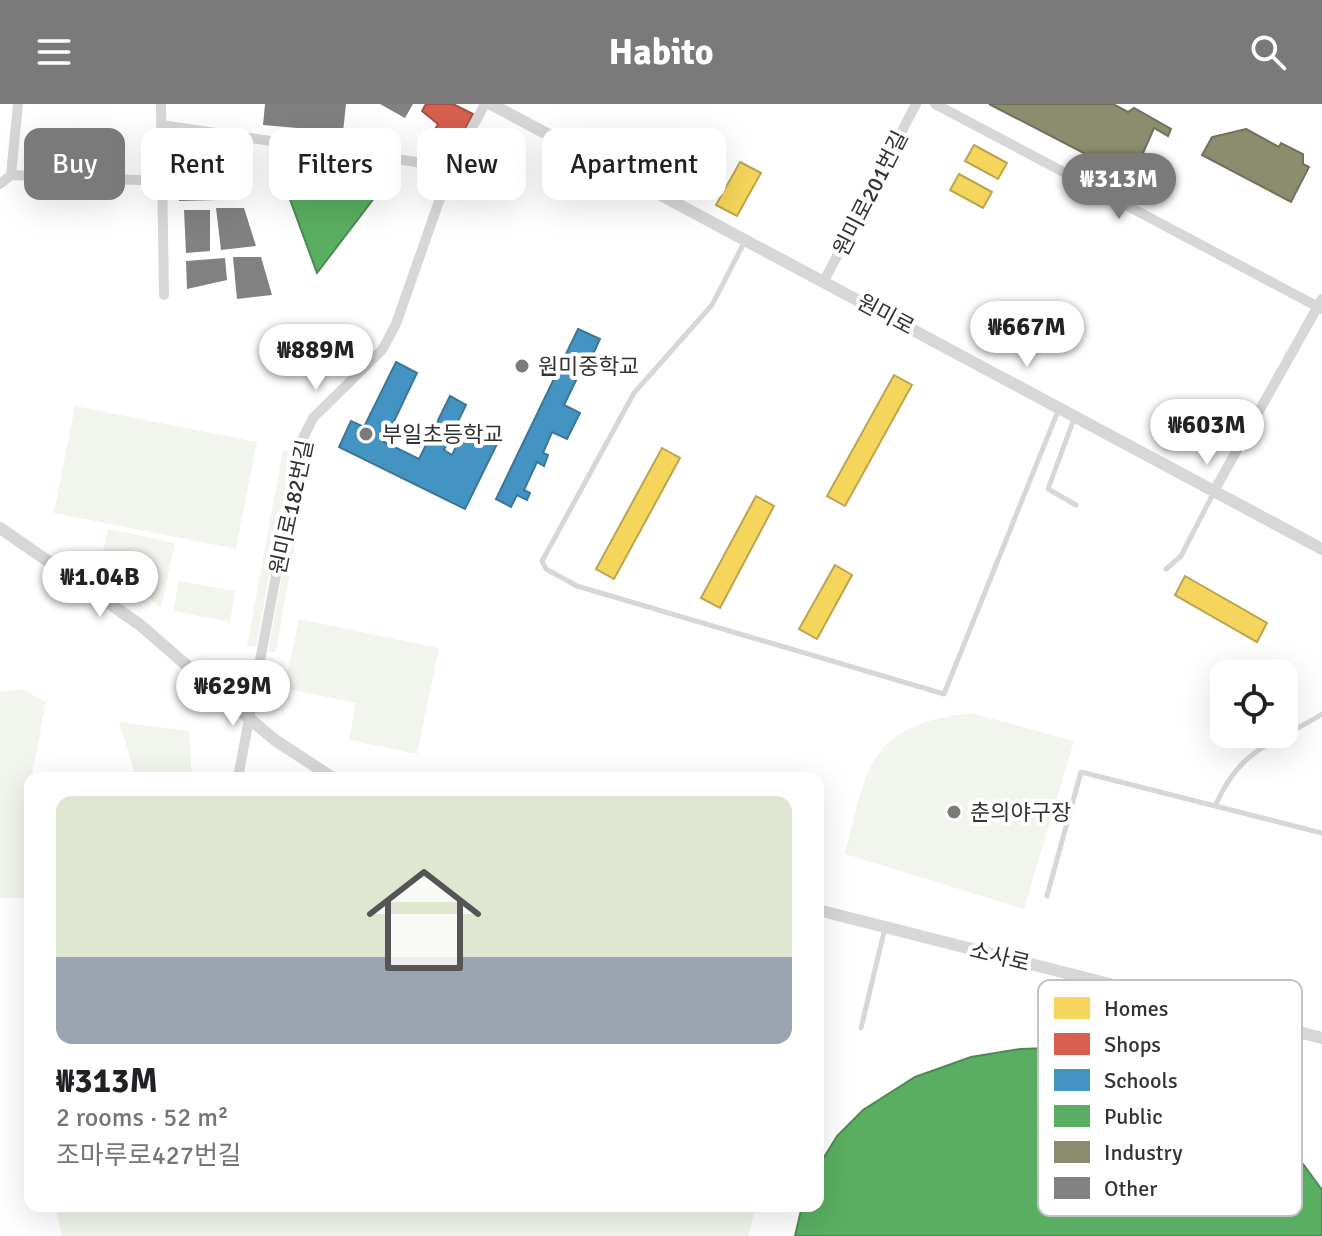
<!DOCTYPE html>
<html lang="en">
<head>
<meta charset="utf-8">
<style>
  :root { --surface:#fff; --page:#f6f6f6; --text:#202124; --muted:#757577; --accent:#7a7a7a }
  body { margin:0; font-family:Signika,"Noto Sans KR",sans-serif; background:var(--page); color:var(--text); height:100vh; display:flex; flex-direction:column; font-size:30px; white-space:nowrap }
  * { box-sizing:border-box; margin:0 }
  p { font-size:26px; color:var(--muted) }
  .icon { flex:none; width:44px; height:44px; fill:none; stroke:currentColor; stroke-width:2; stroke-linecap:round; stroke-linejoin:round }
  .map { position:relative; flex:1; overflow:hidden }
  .panel { position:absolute; left:24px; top:668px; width:800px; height:440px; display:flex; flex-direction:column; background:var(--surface); border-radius:16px; box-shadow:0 8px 32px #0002 }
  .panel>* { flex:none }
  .top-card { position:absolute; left:24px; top:24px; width:800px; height:72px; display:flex; gap:16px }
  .controls { position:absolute; left:1210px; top:556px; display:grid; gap:16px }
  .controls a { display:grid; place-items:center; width:88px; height:88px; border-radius:16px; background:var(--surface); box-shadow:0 8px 32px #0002; font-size:40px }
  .price { position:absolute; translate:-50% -68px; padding:0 18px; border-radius:28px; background:#fff; color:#222; font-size:26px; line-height:52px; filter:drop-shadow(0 2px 4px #0008) }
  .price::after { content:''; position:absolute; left:50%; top:48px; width:24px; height:18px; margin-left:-12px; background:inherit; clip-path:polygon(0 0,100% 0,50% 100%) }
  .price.active { background:var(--accent); color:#fff }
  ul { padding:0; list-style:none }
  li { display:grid; align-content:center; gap:16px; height:424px; padding:0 32px }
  li span { display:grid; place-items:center; height:248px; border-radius:16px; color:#555 }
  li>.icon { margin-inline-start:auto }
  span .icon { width:144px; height:144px; fill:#fffc; stroke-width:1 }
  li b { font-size:34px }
  .chip { padding:0 28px; border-radius:16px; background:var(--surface); box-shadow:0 8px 32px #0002; font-size:28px; line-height:72px }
  .chip.active { background:var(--accent); color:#fff }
  header { display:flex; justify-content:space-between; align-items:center; height:104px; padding:0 32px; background:var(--accent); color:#fff; font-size:36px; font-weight:700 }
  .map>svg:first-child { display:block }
  .green { fill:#f1f5ed }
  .homes { fill:#f6d55c; stroke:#bca450; stroke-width:2 }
  .shops { fill:#d6604d; stroke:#a55245; stroke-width:2 }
  .schools { fill:#4393c3; stroke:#3e7698; stroke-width:2 }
  .public { fill:#5aae61; stroke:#4e8953; stroke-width:2 }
  .industry { fill:#8c8c6e; stroke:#71715c; stroke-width:2 }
  .building { fill:#818181 }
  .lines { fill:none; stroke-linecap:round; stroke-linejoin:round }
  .service { stroke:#d7d7d7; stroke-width:5 }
  .minor { stroke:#d7d7d7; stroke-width:10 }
  .tertiary { stroke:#d7d7d7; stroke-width:12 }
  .tertiary-bridge { stroke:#d7d7d7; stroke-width:12 }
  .poi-dot { fill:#7a7a7a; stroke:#fff; stroke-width:3 }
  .labels { text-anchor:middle; stroke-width:8; stroke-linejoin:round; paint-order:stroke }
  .street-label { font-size:22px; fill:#333; stroke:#fff }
  .poi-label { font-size:22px; fill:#333; stroke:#fff; text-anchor:start }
  .key { fill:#fff; stroke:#c2c2c2; stroke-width:2 }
  .key-label { font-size:22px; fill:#333 }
</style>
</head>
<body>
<header><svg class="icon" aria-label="menu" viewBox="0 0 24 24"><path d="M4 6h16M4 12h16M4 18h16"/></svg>Habito<svg class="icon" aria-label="search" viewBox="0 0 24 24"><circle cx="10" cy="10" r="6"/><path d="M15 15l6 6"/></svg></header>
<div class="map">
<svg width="1322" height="1132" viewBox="0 0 1322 1132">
  <rect width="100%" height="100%" fill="#fff"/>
  <path class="green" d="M75 302 257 338 236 445 54 409Z
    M283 346 292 348 256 543 247 542Z
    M302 363 308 365 276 548H268Z
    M108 425 175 439 161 504 102 453Z
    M179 477 235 487 230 518 173 507Z
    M299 515 439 544 417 650 349 636 356 599 284 584Z
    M22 585 46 598 28 692 30 794H0V588Z
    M971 609 1074 637 1024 805 845 750C867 661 869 621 971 609Z
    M119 618 189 627 192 674H136Z
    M55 1102H756L748 1132H62Z"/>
  <path class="homes" d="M974 41 1007 59 998 75 965 57Z
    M740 58 761 69 737 112 716 101Z
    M959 70 992 88 983 104 950 86Z
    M894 271 912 281 845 402 827 392Z
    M662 344 680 354 614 475 596 465Z
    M756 392 774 402 720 504 701 494Z
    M835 461 852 471 817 535 799 525Z
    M1185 472 1267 519 1257 538 1175 491Z"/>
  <path class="shops" d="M426 0H453L473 10 453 49 429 37 438 20 422 7Z"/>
  <path class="schools" d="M578 225 600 235 593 250 598 255 594 265 584 260 564 301 580 309 567 335 552 328 543 349 548 351 544 362 537 358 524 386 530 389 527 396 517 391 511 403 496 395Z
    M396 258 417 269 384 338 419 355 450 292 466 301 444 346 452 351 466 322 498 338 465 405 339 343 351 317 364 323Z"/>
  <path class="public" d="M281 71 381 85 317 169Z
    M1082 943 1132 953 1199 979 1250 1009 1303 1060 1322 1086V1132H795L802 1102H818V1063L837 1032 863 1006 915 973 971 953 1020 945Z"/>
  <path class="industry" d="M989 0H1113L1128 8 1134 4 1171 25 1168 32 1154 24 1132 74Z
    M1246 25 1279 43 1281 39 1303 50V60L1309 63 1291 98 1202 51 1212 33Z"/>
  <path class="building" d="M265 0H346L343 28 263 21Z
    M380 0H413L405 14Z
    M218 75 219 96 179 97 178 77Z
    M216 104H244L256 142 221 146Z
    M184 106H210V147L186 149Z
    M233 153H261L272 191 237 195Z
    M225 154 227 176 187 185 186 157Z"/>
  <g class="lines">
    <path class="service" d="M745 137 712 201 634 289 542 457 546 465 577 482 944 590 1058 307
      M1075 312 1048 385 1076 401
      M1166 465 1181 452 1214 388
      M1215 702C1242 642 1271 642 1322 610
      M1047 792 1081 668 1322 729
      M861 924 885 824"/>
    <path class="minor" d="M161 0 164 191
      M935 0 1322 205
      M161 21 451 63
      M11 71 162 77
      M0 80 11 71 18 0
      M824 177 916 0
      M1214 387 1322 195
      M238 674 301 338 313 314 382 246 396 220 451 63 485 0"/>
    <path class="tertiary" d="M491 0 1322 445
      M0 424 139 520 214 585
      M275 636 333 674
      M818 806 1322 934"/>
    <path class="tertiary-bridge" d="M214 585 275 636"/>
  </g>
  <g class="poi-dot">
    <circle cx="522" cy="262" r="8"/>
    <circle cx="366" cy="330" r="8"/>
    <circle cx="954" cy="708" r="8"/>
  </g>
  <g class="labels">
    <g class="street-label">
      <text transform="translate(870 89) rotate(-63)" y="8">원미로201번길</text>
      <text transform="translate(886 210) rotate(28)" y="8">원미로</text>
      <text transform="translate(291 403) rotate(-78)" y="8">원미로182번길</text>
      <text transform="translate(1000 852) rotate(14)" y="8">소사로</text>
    </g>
    <g class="poi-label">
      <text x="538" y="270">원미중학교</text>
      <text x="382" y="338">부일초등학교</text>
      <text x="970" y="716">춘의야구장</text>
    </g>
  </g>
  <rect x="1038" y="876" width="264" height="236" rx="12" class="key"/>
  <rect x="1054" y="893" width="36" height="22" fill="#f6d55c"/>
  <rect x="1054" y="929" width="36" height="22" fill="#d6604d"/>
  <rect x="1054" y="965" width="36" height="22" fill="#4393c3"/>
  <rect x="1054" y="1001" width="36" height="22" fill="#5aae61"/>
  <rect x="1054" y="1037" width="36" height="22" fill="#8c8c6e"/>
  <rect x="1054" y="1073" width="36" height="22" fill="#818181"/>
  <g class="key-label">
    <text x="1104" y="912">Homes</text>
    <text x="1104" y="948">Shops</text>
    <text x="1104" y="984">Schools</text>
    <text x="1104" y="1020">Public</text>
    <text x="1104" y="1056">Industry</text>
    <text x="1104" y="1092">Other</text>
  </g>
</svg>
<div class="controls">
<a><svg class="icon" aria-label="locate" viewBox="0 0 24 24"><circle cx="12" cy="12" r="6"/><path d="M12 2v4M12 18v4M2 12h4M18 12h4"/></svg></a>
</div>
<b class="price active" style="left:1119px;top:117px">₩313M</b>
<b class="price" style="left:1027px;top:265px">₩667M</b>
<b class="price" style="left:316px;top:288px">₩889M</b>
<b class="price" style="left:1207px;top:363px">₩603M</b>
<b class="price" style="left:100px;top:515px">₩1.04B</b>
<b class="price" style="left:233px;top:624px">₩629M</b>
<div class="top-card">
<a class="chip active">Buy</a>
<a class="chip">Rent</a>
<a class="chip">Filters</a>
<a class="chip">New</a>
<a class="chip">Apartment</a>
</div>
<section class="panel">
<ul>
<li><span style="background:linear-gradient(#dfe7d0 65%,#9aa5b1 0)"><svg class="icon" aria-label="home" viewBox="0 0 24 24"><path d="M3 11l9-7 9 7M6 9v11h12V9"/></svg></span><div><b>₩313M</b><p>2 rooms · 52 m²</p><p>조마루로427번길</p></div></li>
</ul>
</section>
</div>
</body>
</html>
